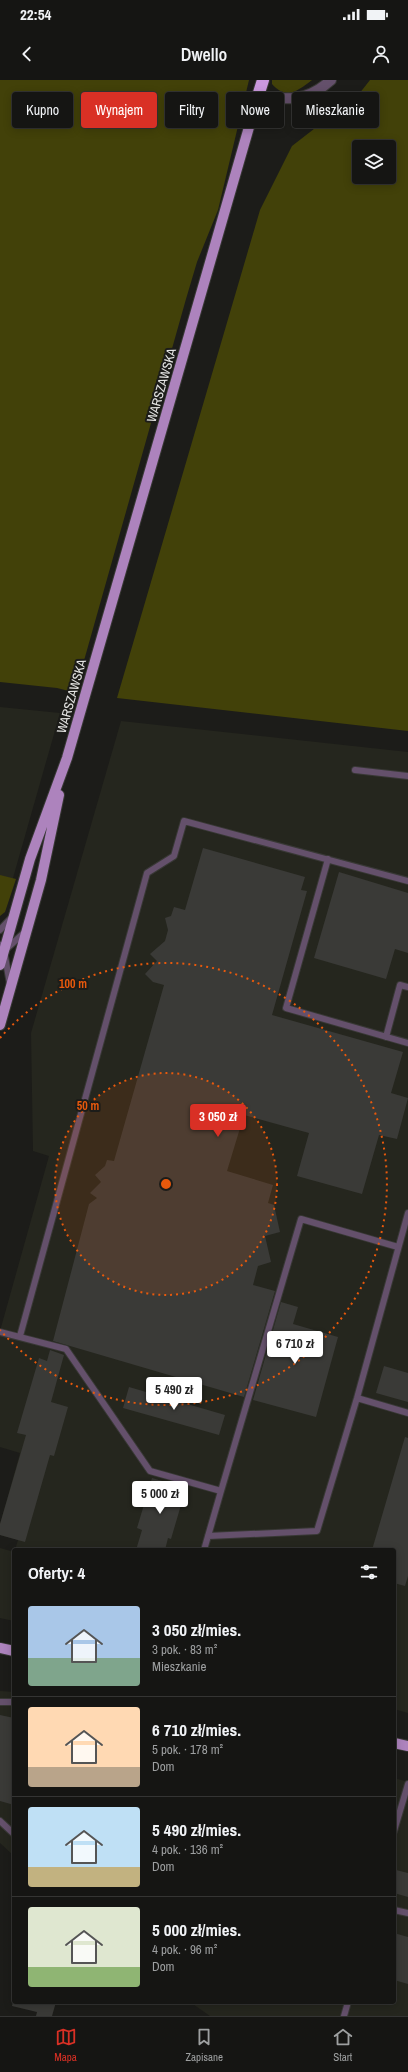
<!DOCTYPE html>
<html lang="pl">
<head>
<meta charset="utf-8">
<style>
  :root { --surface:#151513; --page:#1e1e1c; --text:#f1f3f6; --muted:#9d9fa0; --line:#343433; --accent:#d93025 }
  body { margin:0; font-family:"Archivo Narrow",sans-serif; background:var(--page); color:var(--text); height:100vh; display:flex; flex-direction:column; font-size:15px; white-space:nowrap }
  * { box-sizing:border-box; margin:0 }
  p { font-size:13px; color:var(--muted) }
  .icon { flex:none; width:22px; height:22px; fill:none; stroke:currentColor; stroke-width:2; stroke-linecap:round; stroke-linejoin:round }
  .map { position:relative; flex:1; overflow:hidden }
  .side { position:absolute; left:12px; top:1468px; width:384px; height:456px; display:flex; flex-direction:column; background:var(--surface); border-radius:4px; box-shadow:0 2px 10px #0003,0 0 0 1px var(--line) }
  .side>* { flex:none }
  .guide { position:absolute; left:12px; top:12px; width:384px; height:36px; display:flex; gap:8px }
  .fabs { position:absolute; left:352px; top:60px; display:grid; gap:8px }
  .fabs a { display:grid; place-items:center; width:44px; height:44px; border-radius:4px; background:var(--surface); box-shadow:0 2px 10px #0003,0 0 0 1px var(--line); font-size:20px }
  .price { position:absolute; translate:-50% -34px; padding:0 9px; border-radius:4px; background:#fff; color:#222; font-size:13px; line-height:26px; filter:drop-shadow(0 1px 2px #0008) }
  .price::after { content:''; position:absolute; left:50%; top:24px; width:12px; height:9px; margin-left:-6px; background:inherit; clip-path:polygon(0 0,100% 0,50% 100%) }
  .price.active { background:var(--accent); color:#fff }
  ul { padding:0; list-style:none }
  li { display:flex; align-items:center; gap:12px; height:100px; padding:0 16px }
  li+li { border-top:1px solid var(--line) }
  li span { display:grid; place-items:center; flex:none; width:112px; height:80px; border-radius:4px; color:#555 }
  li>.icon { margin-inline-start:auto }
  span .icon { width:48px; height:48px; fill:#fffc; stroke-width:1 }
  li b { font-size:17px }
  h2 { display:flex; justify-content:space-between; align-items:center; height:48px; padding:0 16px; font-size:17px }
  .chip { padding:0 14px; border-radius:4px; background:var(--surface); box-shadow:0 2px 10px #0003,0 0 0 1px var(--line); font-size:14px; line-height:36px }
  .chip.active { background:var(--accent); color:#fff }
  .status { display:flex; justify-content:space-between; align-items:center; height:28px; padding:0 20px; background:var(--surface); direction:ltr }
  .status svg { height:11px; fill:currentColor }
  header { display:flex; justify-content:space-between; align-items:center; height:52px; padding:0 16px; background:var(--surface); font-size:18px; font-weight:600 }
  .tabs { display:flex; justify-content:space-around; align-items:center; height:56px; border-top:1px solid var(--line); background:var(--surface); font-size:11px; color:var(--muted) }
  .tabs a { display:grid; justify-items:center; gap:2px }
  .tabs .active { color:var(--accent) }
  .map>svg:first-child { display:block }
  .built { fill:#25261e }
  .green { fill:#424109; fill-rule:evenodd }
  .building { fill:#3a3a37 }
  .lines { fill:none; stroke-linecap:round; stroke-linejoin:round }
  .lane-casing { stroke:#383835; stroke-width:8 }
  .street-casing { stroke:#383835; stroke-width:12 }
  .primary-casing { stroke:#383835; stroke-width:12 }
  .highway-casing { stroke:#383835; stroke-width:14 }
  .lane { stroke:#64506b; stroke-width:6 }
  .street { stroke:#64506b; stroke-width:10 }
  .primary { stroke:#ad83bd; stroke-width:10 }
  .highway { stroke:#ca98de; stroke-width:12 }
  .ring { fill:none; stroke:#e8590c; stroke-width:2; stroke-dasharray:2 4 }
  .labels { text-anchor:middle; stroke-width:4; stroke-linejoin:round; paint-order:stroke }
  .street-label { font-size:13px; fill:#e5e5e3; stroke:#1c1c19 }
  .centre { fill:#e8590c; stroke:#1c1c19; stroke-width:2 }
  .ring-label { font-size:12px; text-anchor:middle; font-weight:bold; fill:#e8590c; stroke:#1c1c19; stroke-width:4; stroke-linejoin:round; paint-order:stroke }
</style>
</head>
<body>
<div class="status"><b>22:54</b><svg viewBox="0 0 49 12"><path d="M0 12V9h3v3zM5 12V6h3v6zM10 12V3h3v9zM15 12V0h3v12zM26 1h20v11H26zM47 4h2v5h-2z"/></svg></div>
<header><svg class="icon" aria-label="back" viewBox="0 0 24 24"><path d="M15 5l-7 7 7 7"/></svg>Dwello<svg class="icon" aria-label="person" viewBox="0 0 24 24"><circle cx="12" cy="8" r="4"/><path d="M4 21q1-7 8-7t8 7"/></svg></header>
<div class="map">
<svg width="408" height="1936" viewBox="0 0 408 1936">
  <rect width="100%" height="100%" fill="#1c1c19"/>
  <path class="built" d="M0 627 60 633 13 798 0 813Z
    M121 641 408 672V1633L394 1629V1470H15L18 1460 0 1455V1444L20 1373 0 1367V1251L49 1076 33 1071 31 953Z
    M0 1468 14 1472V1541L0 1538Z
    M0 1611 14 1612V1776L0 1763Z
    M394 1698 408 1702V1936H210L190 1922H394Z"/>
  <path class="green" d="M0 0H249L218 130 197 182 186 219 76 609 69 611 57 608 0 602Z
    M272 0H312C298 11 286 20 272 4Z
    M370 0H408V651L117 618 260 130 292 66 359 14ZM359 67H389V97H359Z
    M0 795 16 799 5 832 0 836Z"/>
  <path class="building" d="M203 768 305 797 301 810 307 811 272 935 403 972 391 1013 408 1018 397 1059 379 1055 362 1114 297 1096 309 1053 244 1035 227 1091 273 1105 268 1123 274 1125 280 1152 265 1156 271 1182 258 1186 253 1205 275 1211 244 1317 53 1261 89 1124 97 1118 90 1113 101 1102 95 1095 105 1086 107 1080 114 1081 164 905 153 902 145 894 157 881 150 874 165 861 168 850 165 838 171 836 174 827 185 830Z
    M339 792 408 813V873L395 869 386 899 314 878Z
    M281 1222 298 1227 293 1244 338 1257 316 1337 253 1320Z
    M50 1270 64 1275 51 1322 68 1327 54 1376 50 1375 25 1462 0 1455V1444L26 1355 17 1353 39 1278 47 1281Z
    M384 1286 408 1293V1322L376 1313Z
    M129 1307 225 1335 219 1355 123 1328Z
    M405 1357 408 1358V1496L405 1506 394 1503V1470H372Z
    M152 1398 186 1408 171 1459 168 1458 165 1470H136L142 1450 137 1448Z
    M0 1635 14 1638V1725L0 1721Z
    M396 1790 408 1793V1817L394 1813V1798Z
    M394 1853 408 1857V1904L394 1900Z
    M13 1922H56L52 1936H36L37 1932 12 1926Z"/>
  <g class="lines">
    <defs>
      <path id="lane" d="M355 690 408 696
        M328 779 286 928 408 963
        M0 850 12 837
        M0 865 4 871 10 904
        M5 870 25 852
        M386 957 400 905 408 907
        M0 1252 66 1269 150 1391 221 1411 204 1470
        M20 1256 147 793 174 776 184 741 408 801
        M357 1318 408 1333
        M221 1411 301 1139 398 1167
        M208 1456 317 1451 357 1318 408 1133
        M0 1622H14
        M0 1741 14 1754
        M394 1751 408 1704
        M394 1830 408 1833
        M344 1936 348 1922"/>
      <path id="street" d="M258 16C288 20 307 22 331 0"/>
      <path id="primary" d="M0 885 30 779 67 678 258 16
        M0 945 41 800 59 715
        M0 1568 14 1571
        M394 1663 408 1666"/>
      <path id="highway" d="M258 16 263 0"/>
    </defs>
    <use href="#lane" class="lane-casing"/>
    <use href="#street" class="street-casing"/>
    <use href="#primary" class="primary-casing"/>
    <use href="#highway" class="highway-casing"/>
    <use href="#lane" class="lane"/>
    <use href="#street" class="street"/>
    <use href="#primary" class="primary"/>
    <use href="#highway" class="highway"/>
  </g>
  <circle cx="166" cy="1104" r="111" fill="#e8590c" fill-opacity=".12"/>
  <g class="ring">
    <circle cx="166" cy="1104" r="111"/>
    <path d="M0 958A221 221 0 1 1 0 1250"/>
  </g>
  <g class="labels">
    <g class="street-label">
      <text transform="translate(161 305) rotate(-74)" y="5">WARSZAWSKA</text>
      <text transform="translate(71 616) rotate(-74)" y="5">WARSZAWSKA</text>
    </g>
  </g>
  <circle cx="166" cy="1104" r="6" class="centre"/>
  <g class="ring-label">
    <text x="73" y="908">100 m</text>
    <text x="88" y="1030">50 m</text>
  </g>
</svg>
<div class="fabs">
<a><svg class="icon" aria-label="layers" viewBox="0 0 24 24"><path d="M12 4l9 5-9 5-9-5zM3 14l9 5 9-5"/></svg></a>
</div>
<b class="price active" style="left:218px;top:1058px">3 050 zł</b>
<b class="price" style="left:295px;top:1285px">6 710 zł</b>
<b class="price" style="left:174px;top:1331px">5 490 zł</b>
<b class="price" style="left:160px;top:1435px">5 000 zł</b>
<div class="guide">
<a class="chip">Kupno</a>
<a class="chip active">Wynajem</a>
<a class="chip">Filtry</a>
<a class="chip">Nowe</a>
<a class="chip">Mieszkanie</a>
</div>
<section class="side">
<h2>Oferty: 4<svg class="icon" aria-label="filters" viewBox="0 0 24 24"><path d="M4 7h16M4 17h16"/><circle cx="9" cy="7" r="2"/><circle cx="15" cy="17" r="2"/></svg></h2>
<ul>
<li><span style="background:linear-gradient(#a9c7e8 65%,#7fa58c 0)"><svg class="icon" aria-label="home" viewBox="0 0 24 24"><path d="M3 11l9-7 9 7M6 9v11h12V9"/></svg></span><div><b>3 050 zł/mies.</b><p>3 pok. · 83 m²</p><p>Mieszkanie</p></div></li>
<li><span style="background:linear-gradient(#ffd9b3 75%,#b9a48a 0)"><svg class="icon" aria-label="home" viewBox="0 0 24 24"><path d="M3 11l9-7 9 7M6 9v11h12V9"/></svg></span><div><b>6 710 zł/mies.</b><p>5 pok. · 178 m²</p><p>Dom</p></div></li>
<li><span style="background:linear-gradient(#bfe0f5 75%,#c2b280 0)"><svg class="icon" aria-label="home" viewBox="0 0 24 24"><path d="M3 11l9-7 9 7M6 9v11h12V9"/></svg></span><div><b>5 490 zł/mies.</b><p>4 pok. · 136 m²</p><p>Dom</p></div></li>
<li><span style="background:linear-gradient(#dfe7d0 75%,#8fb573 0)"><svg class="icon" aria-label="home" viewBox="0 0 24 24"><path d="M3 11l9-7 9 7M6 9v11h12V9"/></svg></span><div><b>5 000 zł/mies.</b><p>4 pok. · 96 m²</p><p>Dom</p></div></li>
</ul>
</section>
</div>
<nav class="tabs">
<a class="active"><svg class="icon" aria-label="map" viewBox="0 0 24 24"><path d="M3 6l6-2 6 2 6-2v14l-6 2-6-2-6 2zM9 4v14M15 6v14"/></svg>Mapa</a>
<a><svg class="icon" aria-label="saved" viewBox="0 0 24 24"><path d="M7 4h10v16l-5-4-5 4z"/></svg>Zapisane</a>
<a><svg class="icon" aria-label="home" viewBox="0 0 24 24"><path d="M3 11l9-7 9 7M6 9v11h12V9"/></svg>Start</a>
</nav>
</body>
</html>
